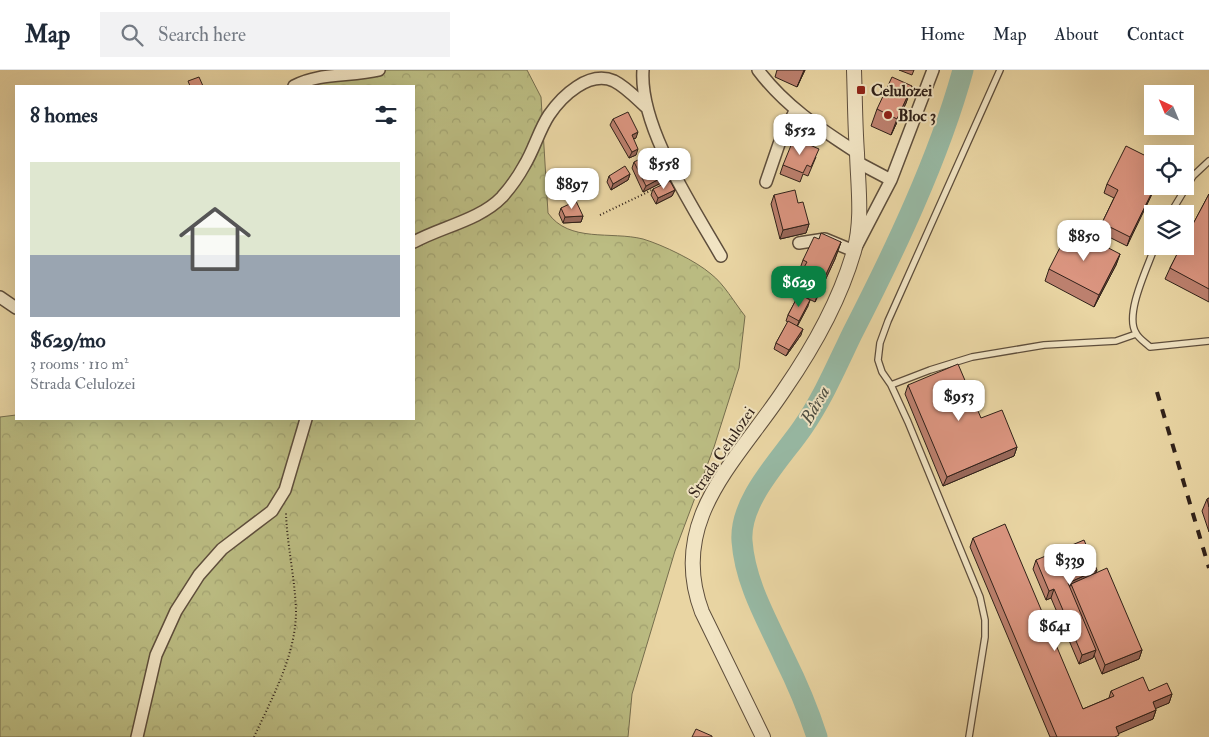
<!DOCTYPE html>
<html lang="en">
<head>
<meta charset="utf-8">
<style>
  :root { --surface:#fff; --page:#f2f2f3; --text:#1f2937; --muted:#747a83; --line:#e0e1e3; --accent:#0b8043 }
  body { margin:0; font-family:"IM FELL Double Pica",serif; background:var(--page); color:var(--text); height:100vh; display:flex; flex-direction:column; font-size:19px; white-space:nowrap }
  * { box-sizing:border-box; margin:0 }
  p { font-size:16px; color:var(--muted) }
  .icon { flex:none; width:28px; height:28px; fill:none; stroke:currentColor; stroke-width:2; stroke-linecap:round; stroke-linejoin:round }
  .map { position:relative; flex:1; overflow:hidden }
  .panel { position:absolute; left:15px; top:15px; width:400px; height:335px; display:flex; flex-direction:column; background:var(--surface); border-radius:0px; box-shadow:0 5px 20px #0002 }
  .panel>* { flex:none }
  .needle { width:32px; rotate:316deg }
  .fabs { position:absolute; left:1144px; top:15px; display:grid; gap:10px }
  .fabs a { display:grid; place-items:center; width:50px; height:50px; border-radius:0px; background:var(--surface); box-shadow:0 5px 20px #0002; font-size:25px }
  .price { position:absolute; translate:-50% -42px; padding:0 11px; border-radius:10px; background:#fff; color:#222; font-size:16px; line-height:32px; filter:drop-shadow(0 1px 2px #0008) }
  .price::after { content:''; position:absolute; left:50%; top:30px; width:15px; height:11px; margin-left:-8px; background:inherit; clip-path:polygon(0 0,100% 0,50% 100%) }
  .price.selected { background:var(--accent); color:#fff }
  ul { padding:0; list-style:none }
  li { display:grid; align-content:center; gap:10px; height:265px; padding:0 15px }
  li span { display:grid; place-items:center; height:155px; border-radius:0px; color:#555 }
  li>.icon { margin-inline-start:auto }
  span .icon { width:90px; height:90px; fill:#fffc; stroke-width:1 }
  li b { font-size:21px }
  h2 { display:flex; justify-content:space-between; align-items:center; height:60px; padding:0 15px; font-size:21px }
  header { display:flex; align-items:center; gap:30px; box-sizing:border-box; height:70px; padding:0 25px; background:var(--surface); border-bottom:1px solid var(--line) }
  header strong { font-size:24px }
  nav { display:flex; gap:28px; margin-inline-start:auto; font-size:18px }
  .search { width:350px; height:45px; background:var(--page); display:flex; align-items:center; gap:12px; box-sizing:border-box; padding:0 18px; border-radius:0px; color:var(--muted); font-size:19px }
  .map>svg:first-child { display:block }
  .forest { fill:url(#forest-crowns); stroke:#766e4e }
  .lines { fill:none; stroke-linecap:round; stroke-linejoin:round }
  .river { stroke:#97b9a4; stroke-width:21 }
  .service-casing { stroke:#5e4e3c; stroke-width:8 }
  .minor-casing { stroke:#5e4e3c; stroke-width:14 }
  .tertiary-casing { stroke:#5e4e3c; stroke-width:16 }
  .path { stroke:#302119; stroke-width:2; stroke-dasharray:1 2.5; stroke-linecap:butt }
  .service { stroke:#f1e4c3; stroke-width:5.5 }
  .minor { stroke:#f1e4c3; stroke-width:11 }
  .tertiary { stroke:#f1e4c3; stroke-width:14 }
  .rail { stroke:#302119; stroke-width:4; stroke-dasharray:9 9; stroke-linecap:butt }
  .wall { fill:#bc806e; stroke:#302119 }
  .shaded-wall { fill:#99685a; stroke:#302119 }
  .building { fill:#db9580; stroke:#302119 }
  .poi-dot { fill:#8f2418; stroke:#f1e4c3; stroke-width:2 }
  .labels { text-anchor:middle; stroke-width:4; stroke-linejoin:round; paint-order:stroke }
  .poi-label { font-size:16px; font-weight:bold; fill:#302119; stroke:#f1e4c3; text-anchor:start }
  .street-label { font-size:16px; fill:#302119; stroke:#f1e4c3 }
  .water-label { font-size:18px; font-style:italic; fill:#4f4f43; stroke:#f1e4c3 }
</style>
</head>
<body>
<header>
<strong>Map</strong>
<div class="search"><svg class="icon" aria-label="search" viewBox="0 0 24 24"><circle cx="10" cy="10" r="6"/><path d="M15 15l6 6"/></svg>Search here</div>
<nav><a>Home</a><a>Map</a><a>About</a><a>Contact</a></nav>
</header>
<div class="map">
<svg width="1209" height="667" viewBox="0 0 1209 667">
  <defs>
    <pattern id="forest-crowns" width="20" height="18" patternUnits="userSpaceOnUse" patternTransform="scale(1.25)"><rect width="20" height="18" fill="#bbbc82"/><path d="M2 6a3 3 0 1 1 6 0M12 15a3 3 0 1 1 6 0" fill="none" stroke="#a1a170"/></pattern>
  </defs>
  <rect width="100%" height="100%" fill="#e9d5a3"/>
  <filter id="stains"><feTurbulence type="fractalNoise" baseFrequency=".004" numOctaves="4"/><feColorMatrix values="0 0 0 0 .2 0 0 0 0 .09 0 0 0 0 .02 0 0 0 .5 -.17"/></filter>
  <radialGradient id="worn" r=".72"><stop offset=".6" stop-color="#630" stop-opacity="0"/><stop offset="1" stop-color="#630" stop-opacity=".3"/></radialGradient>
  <path class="forest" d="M326 0H527L541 27 548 143C569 173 611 161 643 169 663 175 696 191 711 204 724 214 734 232 745 246L739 298 714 377 675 481 632 624 628 667H0V347L16 345V349H414V16H312Z"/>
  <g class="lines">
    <path class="river" d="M817 667C808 639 797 613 784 587 767 550 745 513 742 471 739 430 782 388 803 357 823 328 837 295 852 264 894 182 939 88 963 0"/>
    <defs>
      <path id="service" d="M1170 144 1193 106 1209 91
        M1155 176C1148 197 1124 244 1136 263 1139 269 1146 273 1150 277L1209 271
        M891 315 930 300 972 287 1044 275 1116 271 1136 264
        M969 667 985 567V550L980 527 908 352 891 315 882 302 878 290 880 273 888 251 1000 0"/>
      <path id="minor" d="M643 0C639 57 693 137 721 186
        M758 0C785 36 819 58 856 82
        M294 16C320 2 351 7 379 0
        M857 92 891 110
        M766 112 779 74 795 41
        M414 172C441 157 480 150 502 127 510 118 518 107 524 96 534 80 539 60 549 45 562 26 589 0 614 11 626 17 637 29 647 38
        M799 173 825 169 854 181 891 110 933 0
        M0 227 16 238
        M137 667 156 585 176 541 199 505 222 479 272 441 285 420 306 349"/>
      <path id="tertiary" d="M763 667 702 542C667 450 737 391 784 320 813 278 840 230 854 181 863 150 858 116 857 83 855 56 855 28 854 0"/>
    </defs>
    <use href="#service" class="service-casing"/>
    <use href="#minor" class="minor-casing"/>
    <use href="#tertiary" class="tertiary-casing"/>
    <path class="path" d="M600 145 654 119
      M254 667C272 628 296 585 296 541 295 508 287 475 286 443"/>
    <use href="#service" class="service"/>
    <use href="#minor" class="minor"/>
    <use href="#tertiary" class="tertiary"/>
    <path class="rail" d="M1157 322 1209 498"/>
  </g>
  <path class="wall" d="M777 0H805L797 17 775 7Z
    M899 0H914L912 5Z
    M912 16 906 33 891 65 871 56 877 39Z
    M613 49 636 68 633 69 636 85 629 88 610 55Z
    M816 87 808 106 803 104 800 112 780 104 783 95Z
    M634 92 652 104 663 112 643 122 632 98Z
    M630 104 628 110 611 120 607 112 609 106Z
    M1107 114 1152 116 1127 176 1099 162 1102 153 1114 128 1104 123Z
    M653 119 675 120 672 126 656 134 651 125Z
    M1209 124V232L1165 209 1170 198Z
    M774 125 798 133 809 154 806 163 780 169 771 134Z
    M561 138 583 146 581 152 563 153 559 144Z
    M819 169 841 172 835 189 815 232 801 225 808 236 797 256 801 265 786 286 774 279 776 273 788 252 786 251 788 245 799 224 800 220 796 218 800 208 797 207 803 190Z
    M1120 184 1116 195 1094 237 1045 211 1049 199Z
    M908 315 981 348 1017 377 1014 386 943 416 905 324Z
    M1209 428V462L1202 441 1207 429Z
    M973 468 1083 639 1109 628 1111 621H1149L1172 624 1169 633 1155 638 1156 640 1153 649 1118 663 1115 667H1050L970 477Z
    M1036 490 1095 503 1142 580 1139 589 1102 604 1094 585 1093 588 1079 594 1051 528 1046 530 1033 499Z"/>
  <path class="shaded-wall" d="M804 0H805L797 17Z
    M912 16 906 33 891 65 897 49Z
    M638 62 636 68 629 71 632 65Z
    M638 79 636 85 629 88 632 82Z
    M630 104 628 110 611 120 613 114Z
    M665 106 663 112 643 122 646 116Z
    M1155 116H1156L1127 176 1130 167Z
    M675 120 672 126 656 134 658 128Z
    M583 146 581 152 563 153 565 147Z
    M809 154 806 163 780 169 783 160Z
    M841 172 835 189 815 232 821 215Z
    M1120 184 1116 195 1094 237 1099 225Z
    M810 230 808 236 797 257 799 251Z
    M803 259 801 265 786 286 789 280Z
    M1017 377 1014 386 943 416 947 407Z
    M1097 500 1093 509 1071 514 1068 520V513Z
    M1054 519 1051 528 1046 530 1049 521Z
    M1096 580 1093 588 1079 594 1082 585Z
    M1142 580 1139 589 1102 604 1105 595Z
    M1172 624 1169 633 1150 641 1153 632Z
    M1156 640 1153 649 1113 666 1116 657Z"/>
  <path class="building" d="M199 7 203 16H190L188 11Z
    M892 7 912 16 897 49 877 39Z
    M628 42 638 62 632 65 638 79 632 82 613 49Z
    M794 68 819 79 811 97 807 95 803 103 783 95Z
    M1126 76 1152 89V116H1155L1130 167 1102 153 1118 120 1107 114Z
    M644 87 652 104 662 98 665 106 646 116 634 92Z
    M625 96 630 104 613 114 609 106Z
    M670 111 675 120 658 128 653 119Z
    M795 120 798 133 803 132 809 154 783 160 774 125Z
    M1209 124V219L1170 198 1181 176H1185V169Z
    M576 131 583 146 565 147 561 138Z
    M1070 158 1120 184 1099 225 1049 199Z
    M821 163 841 172 821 215 804 207 806 204 802 201 807 192 803 190 814 167 819 169Z
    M799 224 810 230 799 251 788 245Z
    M788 251 803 259 789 280 776 273Z
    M958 294 981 348 1002 340 1017 377 947 407 908 315Z
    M1209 428V437L1207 429Z
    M1005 454 1083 639 1114 626 1111 621 1143 607 1149 621 1167 613 1172 624 1153 632 1156 640 1116 657 1119 665 1115 667H1057L973 468Z
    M1084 470 1097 500 1068 513 1096 580 1082 585 1054 519 1049 521 1036 490Z
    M1107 498 1142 580 1105 595 1071 514Z
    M696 659 712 666V667H692Z"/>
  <g class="poi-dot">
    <rect x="856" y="15" width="10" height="10" rx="2.5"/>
    <circle cx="888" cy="45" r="5"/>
  </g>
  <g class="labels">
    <g class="poi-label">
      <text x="871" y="26">Celulozei</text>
      <text x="898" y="51">Bloc 3</text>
    </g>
    <g class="street-label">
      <text transform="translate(721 382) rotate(-56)" y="6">Strada Celulozei</text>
    </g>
    <g class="water-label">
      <text transform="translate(815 335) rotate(-60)" y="6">Bârsa</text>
    </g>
  </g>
  <rect width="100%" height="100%" filter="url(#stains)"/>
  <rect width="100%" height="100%" fill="url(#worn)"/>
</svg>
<div class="fabs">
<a><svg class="needle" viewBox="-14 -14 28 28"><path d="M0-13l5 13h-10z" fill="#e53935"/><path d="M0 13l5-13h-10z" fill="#747a83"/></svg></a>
<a><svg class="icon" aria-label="locate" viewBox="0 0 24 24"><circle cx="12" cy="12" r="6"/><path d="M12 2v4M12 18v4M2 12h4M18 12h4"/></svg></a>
<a><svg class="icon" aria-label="layers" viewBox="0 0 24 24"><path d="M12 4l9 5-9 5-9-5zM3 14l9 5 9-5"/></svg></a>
</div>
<b class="price" style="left:800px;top:86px">$552</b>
<b class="price" style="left:664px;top:120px">$558</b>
<b class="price" style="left:572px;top:140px">$897</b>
<b class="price" style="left:1084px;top:192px">$850</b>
<b class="price selected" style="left:799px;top:238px">$629</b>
<b class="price" style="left:959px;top:352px">$953</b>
<b class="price" style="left:1070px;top:516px">$339</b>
<b class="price" style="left:1055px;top:582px">$641</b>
<section class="panel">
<h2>8 homes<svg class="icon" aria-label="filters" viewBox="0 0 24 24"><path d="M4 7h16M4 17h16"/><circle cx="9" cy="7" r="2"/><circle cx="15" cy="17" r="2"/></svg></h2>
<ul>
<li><span style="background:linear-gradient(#dfe7d0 60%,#9aa5b1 0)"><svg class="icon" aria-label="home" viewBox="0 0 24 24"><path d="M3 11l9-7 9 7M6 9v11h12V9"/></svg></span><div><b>$629/mo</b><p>3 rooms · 110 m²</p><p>Strada Celulozei</p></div></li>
</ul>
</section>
</div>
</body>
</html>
